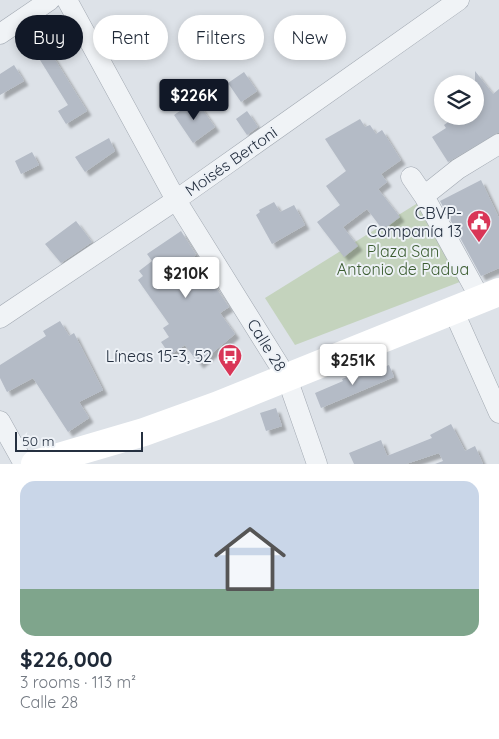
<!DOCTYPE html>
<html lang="en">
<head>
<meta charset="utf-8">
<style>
  :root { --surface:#fff; --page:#f6f6f7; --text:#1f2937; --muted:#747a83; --line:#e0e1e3; --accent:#111827 }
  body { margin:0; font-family:Quicksand,sans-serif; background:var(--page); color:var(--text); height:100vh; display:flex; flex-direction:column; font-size:19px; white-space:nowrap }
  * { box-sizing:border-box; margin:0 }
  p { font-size:16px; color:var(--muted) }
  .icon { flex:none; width:28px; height:28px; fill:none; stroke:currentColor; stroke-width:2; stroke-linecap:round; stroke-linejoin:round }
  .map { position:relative; height:464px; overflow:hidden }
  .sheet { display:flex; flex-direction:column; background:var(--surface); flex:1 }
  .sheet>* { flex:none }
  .banner { position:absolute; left:15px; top:15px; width:470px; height:45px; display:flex; gap:10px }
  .fabs { position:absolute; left:434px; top:75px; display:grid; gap:10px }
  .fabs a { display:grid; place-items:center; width:50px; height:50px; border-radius:50%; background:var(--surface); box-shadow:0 2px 8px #0003; font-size:25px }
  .scale { position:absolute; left:15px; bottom:12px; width:128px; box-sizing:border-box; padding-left:5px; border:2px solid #253040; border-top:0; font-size:14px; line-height:18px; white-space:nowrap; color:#253040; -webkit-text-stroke:4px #edf1f6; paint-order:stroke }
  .price { position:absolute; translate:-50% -42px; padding:0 11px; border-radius:5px; background:#fff; color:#222; font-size:16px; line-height:32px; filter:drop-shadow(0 1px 2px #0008) }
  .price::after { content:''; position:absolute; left:50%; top:30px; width:15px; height:11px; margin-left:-8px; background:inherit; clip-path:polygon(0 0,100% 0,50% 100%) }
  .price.on { background:var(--accent); color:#fff }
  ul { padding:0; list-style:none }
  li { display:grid; align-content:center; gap:10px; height:265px; padding:0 20px }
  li+li { border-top:1px solid var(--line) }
  li span { display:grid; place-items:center; height:155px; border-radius:15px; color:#555 }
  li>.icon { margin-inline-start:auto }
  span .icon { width:90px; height:90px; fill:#fffc; stroke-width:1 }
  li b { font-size:21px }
  .pill { padding:0 18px; border-radius:22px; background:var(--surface); box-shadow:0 2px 8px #0003; font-size:18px; line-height:45px }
  .pill.on { background:var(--accent); color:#fff }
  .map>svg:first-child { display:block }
  .green { fill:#c4d3bd }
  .building { fill:#b4bbc6; filter:url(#shadow) }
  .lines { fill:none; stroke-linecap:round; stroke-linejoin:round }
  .minor-casing { stroke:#a2a9b2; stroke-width:21 }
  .minor { stroke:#f0f3f6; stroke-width:20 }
  .secondary { stroke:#fff; stroke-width:28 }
  .labels { text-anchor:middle; stroke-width:4; stroke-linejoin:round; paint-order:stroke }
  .street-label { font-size:16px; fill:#253040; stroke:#edf1f6 }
  .poi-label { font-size:16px; fill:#253040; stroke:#edf1f6; text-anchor:end }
  .park-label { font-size:16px; fill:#3c5d31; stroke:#edf1f6 }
</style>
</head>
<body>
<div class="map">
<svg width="499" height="464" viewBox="0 0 499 464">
  <defs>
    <filter id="shadow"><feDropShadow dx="4.5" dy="4.5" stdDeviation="1" flood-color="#0004"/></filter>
  </defs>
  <rect width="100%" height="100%" fill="#dde2e8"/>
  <path class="green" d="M421 201 465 280 295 345 265 298Z"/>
  <path class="building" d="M51 53 87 111 66 124 58 111 68 105 40 60Z
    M14 65 24 81 0 95V74Z
    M475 71 493 94 499 89V132L448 162 432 137 446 128 444 125 455 117 458 121 464 116H475Z
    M244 72 257 91 241 102 228 83Z
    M196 100 215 127 193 143 174 115Z
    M247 111 258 127 247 135 236 119Z
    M360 119 365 127 370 125 376 134 382 130 401 160 381 174 387 182 378 189 400 217 383 230 367 209 343 227 358 246 344 257 317 222 340 205 326 186 346 171 325 139Z
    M109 138 115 151 85 172 75 157Z
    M32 152 39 165 21 174 15 161Z
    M481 180 499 218V268L481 276 440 201Z
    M274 202 280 212 294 205 305 225 272 244 256 215 260 212 259 210Z
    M76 221 92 242 61 263 45 244Z
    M181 231 196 255 194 256 229 307 220 313 235 334 199 364 185 345 170 355 161 342 169 337 163 328 169 324 138 280 143 276 139 271 152 261 147 254Z
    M60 321 69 336 74 333 103 390 79 402 89 418 68 432 33 378 7 392 0 378V365L46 336 43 331Z
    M389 365 394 377 321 408 315 393 343 381 342 379 355 374 356 378Z
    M276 408 282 426 266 431 260 413Z
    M451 424 465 451 475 446 483 464H435L443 461 439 453 406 464H354L349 453 381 440 387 456 432 438 430 435Z"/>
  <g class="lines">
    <defs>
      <path id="minor" d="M67 0 176 200 287 378 317 464
        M0 34 50 0
        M411 177 424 196 481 300
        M424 196 458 169 499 144
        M454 312 499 413
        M0 318 176 200 459 0
        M0 421 24 464"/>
    </defs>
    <use href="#minor" class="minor-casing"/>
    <use href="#minor" class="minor"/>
    <path class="secondary" d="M35 464 144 432 216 406 499 292"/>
  </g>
  <defs>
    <symbol id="civic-pin" viewBox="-11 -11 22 30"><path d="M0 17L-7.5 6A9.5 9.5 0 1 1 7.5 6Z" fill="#d93657" stroke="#edf1f6"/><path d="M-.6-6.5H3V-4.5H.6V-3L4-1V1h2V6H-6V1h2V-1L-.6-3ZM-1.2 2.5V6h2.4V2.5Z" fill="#fff"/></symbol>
    <symbol id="bus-pin" viewBox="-11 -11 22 30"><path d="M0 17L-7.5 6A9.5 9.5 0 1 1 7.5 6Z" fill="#d93657" stroke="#edf1f6"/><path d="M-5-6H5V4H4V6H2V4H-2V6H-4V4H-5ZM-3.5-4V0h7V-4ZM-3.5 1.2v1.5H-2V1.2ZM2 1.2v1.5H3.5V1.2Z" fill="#fff"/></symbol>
  </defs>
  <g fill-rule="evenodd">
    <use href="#civic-pin" x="465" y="208" width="28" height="38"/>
    <use href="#bus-pin" x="216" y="342" width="28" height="38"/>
  </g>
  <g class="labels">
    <g class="street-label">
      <text transform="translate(231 161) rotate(-35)" y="6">Moisés Bertoni</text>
      <text transform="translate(267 345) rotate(58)" y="6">Calle 28</text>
    </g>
    <g class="poi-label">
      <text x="462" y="219">CBVP-<tspan x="462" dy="18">Companía 13</tspan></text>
      <text x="212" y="362">Líneas 15-3, 52</text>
    </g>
    <g class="park-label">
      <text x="403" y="257">Plaza San<tspan x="403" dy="18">Antonio de Padua</tspan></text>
    </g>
  </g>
</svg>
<div class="fabs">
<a><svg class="icon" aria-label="layers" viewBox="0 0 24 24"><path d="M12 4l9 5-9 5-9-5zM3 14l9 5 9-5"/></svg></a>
</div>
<div class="scale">50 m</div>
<b class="price on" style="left:194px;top:121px">$226K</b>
<b class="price" style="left:186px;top:299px">$210K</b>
<b class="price" style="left:353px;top:386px">$251K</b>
<div class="banner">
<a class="pill on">Buy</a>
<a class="pill">Rent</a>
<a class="pill">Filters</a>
<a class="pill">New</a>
</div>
</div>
<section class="sheet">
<ul>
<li><span style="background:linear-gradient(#c9d6e8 70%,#7fa58c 0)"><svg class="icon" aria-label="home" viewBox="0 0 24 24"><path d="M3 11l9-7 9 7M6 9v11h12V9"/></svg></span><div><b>$226,000</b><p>3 rooms · 113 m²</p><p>Calle 28</p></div></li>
</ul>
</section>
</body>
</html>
